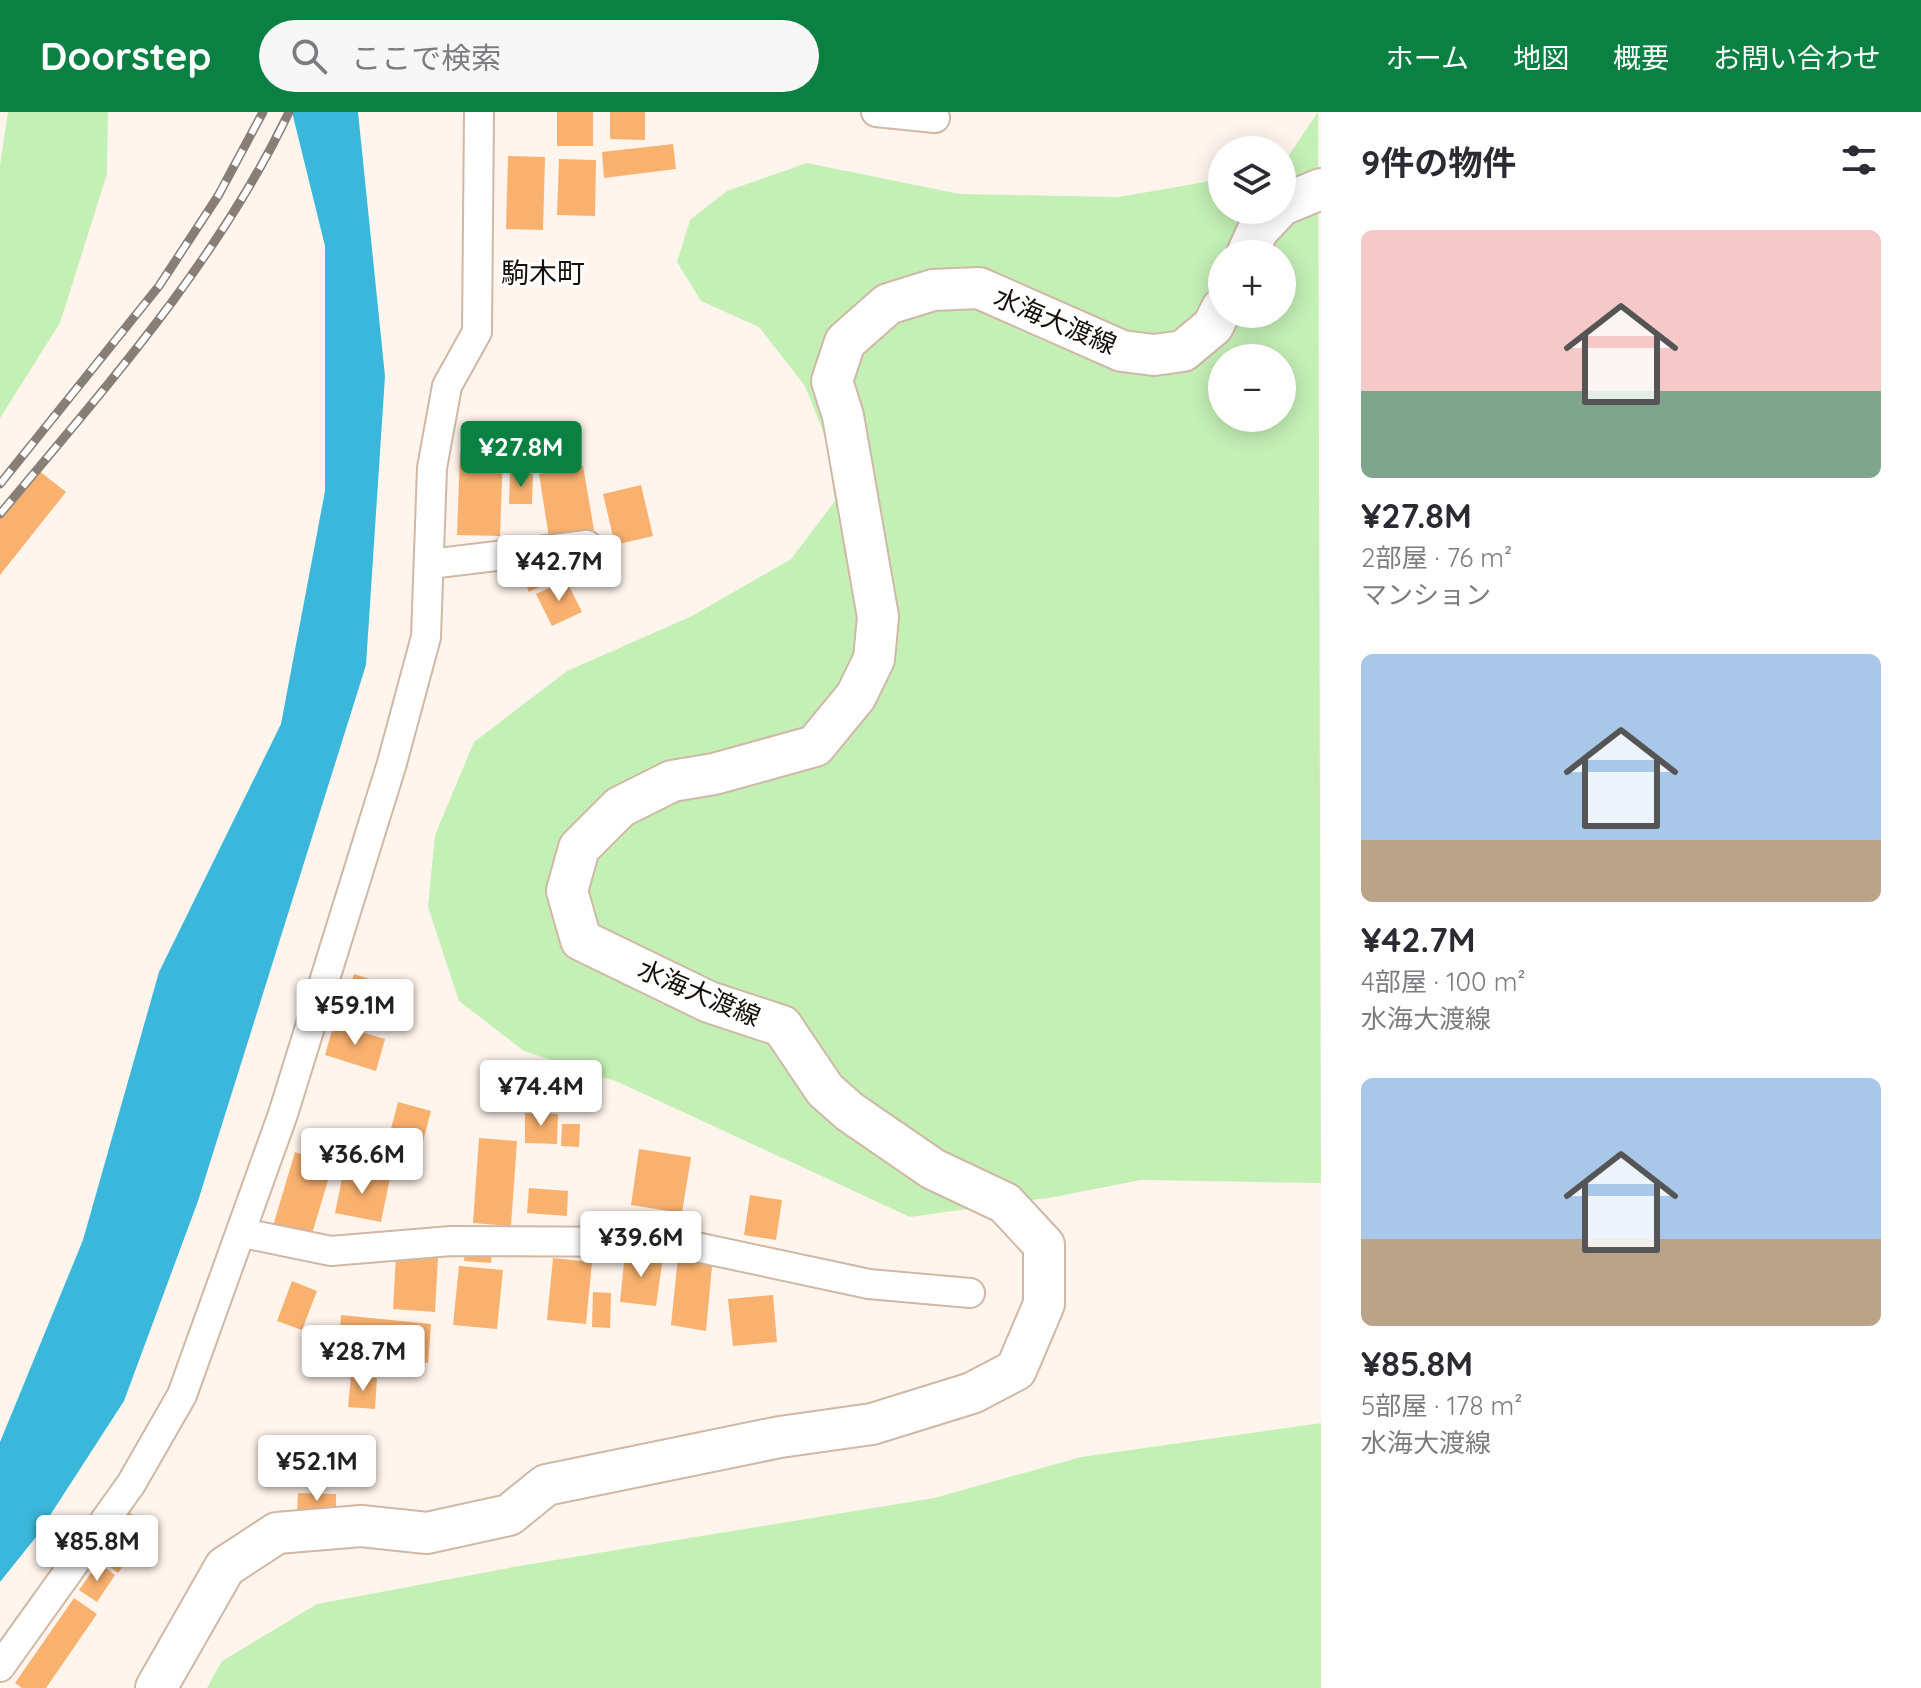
<!DOCTYPE html>
<html lang="ja">
<head>
<meta charset="utf-8">
<style>
  :root { --surface:#fff; --page:#f7f7f7; --text:#2b2b33; --muted:#7c7c81; --accent:#0b8043 }
  body { margin:0; font-family:Quicksand,"Noto Sans JP",sans-serif; background:var(--page); color:var(--text); height:100vh; display:flex; flex-direction:column; font-size:30px; white-space:nowrap }
  * { box-sizing:border-box; margin:0 }
  p { font-size:26px; color:var(--muted) }
  .icon { flex:none; width:44px; height:44px; fill:none; stroke:currentColor; stroke-width:2; stroke-linecap:round; stroke-linejoin:round }
  .map { position:relative; flex:1; overflow:hidden }
  .sheet { display:flex; flex-direction:column; background:var(--surface); width:600px }
  .sheet>* { flex:none }
  .tools { position:absolute; left:1208px; top:24px; display:grid; gap:16px }
  .tools a { display:grid; place-items:center; width:88px; height:88px; border-radius:50%; background:var(--surface); box-shadow:0 4px 20px #0003; font-size:40px }
  .price { position:absolute; translate:-50% -68px; padding:0 18px; border-radius:8px; background:#fff; color:#222; font-size:26px; line-height:52px; filter:drop-shadow(0 2px 4px #0008) }
  .price::after { content:''; position:absolute; left:50%; top:48px; width:24px; height:18px; margin-left:-12px; background:inherit; clip-path:polygon(0 0,100% 0,50% 100%) }
  .price.active { background:var(--accent); color:#fff }
  ul { padding:0; list-style:none }
  li { display:grid; align-content:center; gap:16px; height:424px; padding:0 40px }
  li span { display:grid; place-items:center; height:248px; border-radius:12px; color:#555 }
  li>.icon { margin-inline-start:auto }
  span .icon { width:144px; height:144px; fill:#fffc; stroke-width:1 }
  li b { font-size:34px }
  h2 { display:flex; justify-content:space-between; align-items:center; height:96px; padding:0 40px; font-size:34px }
  header { display:flex; align-items:center; gap:48px; box-sizing:border-box; height:112px; padding:0 40px; background:var(--accent); color:#fff }
  header strong { font-size:38px }
  nav { display:flex; gap:44px; margin-inline-start:auto; font-size:28px }
  .search { width:560px; height:72px; background:var(--page); display:flex; align-items:center; gap:20px; box-sizing:border-box; padding:0 28px; border-radius:44px; color:var(--muted); font-size:30px }
  main { display:flex; flex:1; min-height:0 }
  .map>svg:first-child { display:block }
  .green { fill:#c4f0b6; fill-rule:evenodd }
  .water { fill:#3ab7db }
  .building { fill:#f9b16f }
  .lines { fill:none; stroke-linecap:round; stroke-linejoin:round }
  .street-casing { stroke:#cfb8a5; stroke-width:32 }
  .secondary-casing { stroke:#cfb8a5; stroke-width:44 }
  .street { stroke:#fff; stroke-width:28 }
  .secondary { stroke:#fff; stroke-width:40 }
  .rail-casing { stroke:#877e77; stroke-width:9 }
  .rail { stroke:#fff; stroke-width:6; stroke-dasharray:18; stroke-linecap:butt }
  .labels { text-anchor:middle; stroke-width:6; stroke-linejoin:round; paint-order:stroke }
  .street-label { font-size:26px; fill:#170f09; stroke:#fff }
  .neighbourhood-label { font-size:28px; fill:#170f09; stroke:#fff }
</style>
</head>
<body>
<header>
<strong>Doorstep</strong>
<div class="search"><svg class="icon" aria-label="search" viewBox="0 0 24 24"><circle cx="10" cy="10" r="6"/><path d="M15 15l6 6"/></svg>ここで検索</div>
<nav><a>ホーム</a><a>地図</a><a>概要</a><a>お問い合わせ</a></nav>
</header>
<main>
<div class="map">
<svg width="1321" height="1576" viewBox="0 0 1321 1576">
  <rect width="100%" height="100%" fill="#fff5ed"/>
  <path class="green" d="M8 0H108L107 62 60 211 0 306V53Z
    M1318 0 1321 1071 1141 1068 1054 1085 910 1105 618 970 524 939 459 889 428 795 435 723 474 630 567 559 692 504 791 447 835 389 826 327 805 274 759 215 701 189 677 150 690 108 727 79 807 51 960 82 1119 85 1222 67V98H1282V46L1289 43ZM1222 142H1282V202H1222ZM1222 246H1282V306H1222Z
    M1321 1311V1576H207L222 1549 317 1492 519 1454 934 1386 1081 1345Z"/>
  <path class="water" d="M292 0H358L385 264 366 553 198 1089 124 1289 36 1425 0 1470V1330L83 1128 159 860 281 612 325 379V134Z"/>
  <path class="building" d="M557 0H593V34H557Z
    M610 0H645V28L610 27Z
    M673 32 676 57 604 66 602 40Z
    M508 44 545 45 543 118 506 117Z
    M559 47 596 48 595 104 557 103Z
    M460 340 503 341 500 424 457 423Z
    M583 354 594 418 549 426 539 362Z
    M38 358 66 380 0 463V406Z
    M510 361 533 362 532 392H509Z
    M641 373 653 424 615 433 603 382Z
    M575 439 582 454 529 480 523 465Z
    M566 468 582 500 552 514 536 482Z
    M354 862 385 872 372 914 342 904Z
    M334 912 385 927 376 959 325 943Z
    M398 990 431 999 416 1056 383 1048Z
    M525 1001 558 1002 557 1032 525 1031Z
    M562 1012H580L579 1035 561 1034Z
    M479 1026 517 1029 511 1114 473 1111Z
    M639 1037 691 1045 682 1101 631 1093Z
    M295 1040 333 1052 311 1125 273 1114Z
    M344 1057 390 1066 381 1110 335 1101Z
    M529 1076 568 1079 567 1104 527 1101Z
    M750 1083 782 1088 776 1128 744 1123Z
    M465 1138 492 1141 491 1151 464 1149Z
    M625 1140 663 1145 656 1194 620 1190Z
    M396 1143 438 1145 435 1200 393 1197Z
    M678 1145 712 1154 706 1219 671 1213Z
    M553 1146 592 1150 586 1212 547 1208Z
    M459 1154 503 1158 497 1217 453 1213Z
    M292 1169 317 1179 302 1218 277 1209Z
    M593 1180 611 1181 610 1216 592 1215Z
    M773 1183 777 1230 733 1234 728 1187Z
    M341 1203 431 1212 428 1251 338 1242Z
    M351 1264 377 1266 375 1297 348 1295Z
    M298 1381 336 1382V1401L297 1400Z
    M129 1400 150 1415 118 1461 97 1445Z
    M98 1451 115 1463 97 1490 79 1478Z
    M74 1486 97 1502 46 1576H22L15 1571Z"/>
  <g class="lines">
    <defs>
      <path id="street" d="M876 0 935 6
        M430 452 587 433
        M243 1121 331 1139 451 1129 673 1130 869 1172 970 1181
        M0 1555 131 1372 182 1283 283 1002 392 651 426 525 432 356 447 274 477 220 479 0"/>
      <path id="secondary" d="M1282 93 1321 77
        M1247 142 1258 118 1277 98
        M156 1576 225 1455 277 1421 361 1414 427 1421 509 1403 546 1373 780 1325 872 1312 972 1281 1016 1258 1044 1192V1133L1005 1091 933 1057 850 1000 825 978 782 914 709 890 581 828 567 779 579 736 620 695 672 669 714 662 815 634 856 584 874 547 878 505 843 304 832 269 845 230 888 192 933 178 979 176 1122 239 1154 243 1183 239 1213 214 1222 196"/>
    </defs>
    <use href="#street" class="street-casing"/>
    <use href="#secondary" class="secondary-casing"/>
    <use href="#street" class="street"/>
    <use href="#secondary" class="secondary"/>
    <defs>
      <path id="rail" d="M0 372 159 174 218 84 263 0
        M0 402C105 276 218 149 289 0"/>
    </defs>
    <use href="#rail" class="rail-casing"/>
    <use href="#rail" class="rail"/>
  </g>
  <g class="labels">
    <g class="street-label">
      <text transform="translate(1055 209) rotate(23)" y="9">水海大渡線</text>
      <text transform="translate(699 881) rotate(23)" y="9">水海大渡線</text>
    </g>
    <g class="neighbourhood-label">
      <text x="543" y="171">駒木町</text>
    </g>
  </g>
</svg>
<div class="tools">
<a><svg class="icon" aria-label="layers" viewBox="0 0 24 24"><path d="M12 4l9 5-9 5-9-5zM3 14l9 5 9-5"/></svg></a>
<a>+</a>
<a>−</a>
</div>
<b class="price active" style="left:521px;top:377px">¥27.8M</b>
<b class="price" style="left:559px;top:491px">¥42.7M</b>
<b class="price" style="left:355px;top:935px">¥59.1M</b>
<b class="price" style="left:541px;top:1016px">¥74.4M</b>
<b class="price" style="left:362px;top:1084px">¥36.6M</b>
<b class="price" style="left:641px;top:1167px">¥39.6M</b>
<b class="price" style="left:363px;top:1281px">¥28.7M</b>
<b class="price" style="left:317px;top:1391px">¥52.1M</b>
<b class="price" style="left:97px;top:1471px">¥85.8M</b>
</div>
<section class="sheet">
<h2>9件の物件<svg class="icon" aria-label="filters" viewBox="0 0 24 24"><path d="M4 7h16M4 17h16"/><circle cx="9" cy="7" r="2"/><circle cx="15" cy="17" r="2"/></svg></h2>
<ul>
<li><span style="background:linear-gradient(#f6c9c9 65%,#7fa58c 0)"><svg class="icon" aria-label="home" viewBox="0 0 24 24"><path d="M3 11l9-7 9 7M6 9v11h12V9"/></svg></span><div><b>¥27.8M</b><p>2部屋 · 76 m²</p><p>マンション</p></div></li>
<li><span style="background:linear-gradient(#a9c7e8 75%,#b9a48a 0)"><svg class="icon" aria-label="home" viewBox="0 0 24 24"><path d="M3 11l9-7 9 7M6 9v11h12V9"/></svg></span><div><b>¥42.7M</b><p>4部屋 · 100 m²</p><p>水海大渡線</p></div></li>
<li><span style="background:linear-gradient(#a9c7e8 65%,#b9a48a 0)"><svg class="icon" aria-label="home" viewBox="0 0 24 24"><path d="M3 11l9-7 9 7M6 9v11h12V9"/></svg></span><div><b>¥85.8M</b><p>5部屋 · 178 m²</p><p>水海大渡線</p></div></li>
</ul>
</section>
</main>
</body>
</html>
